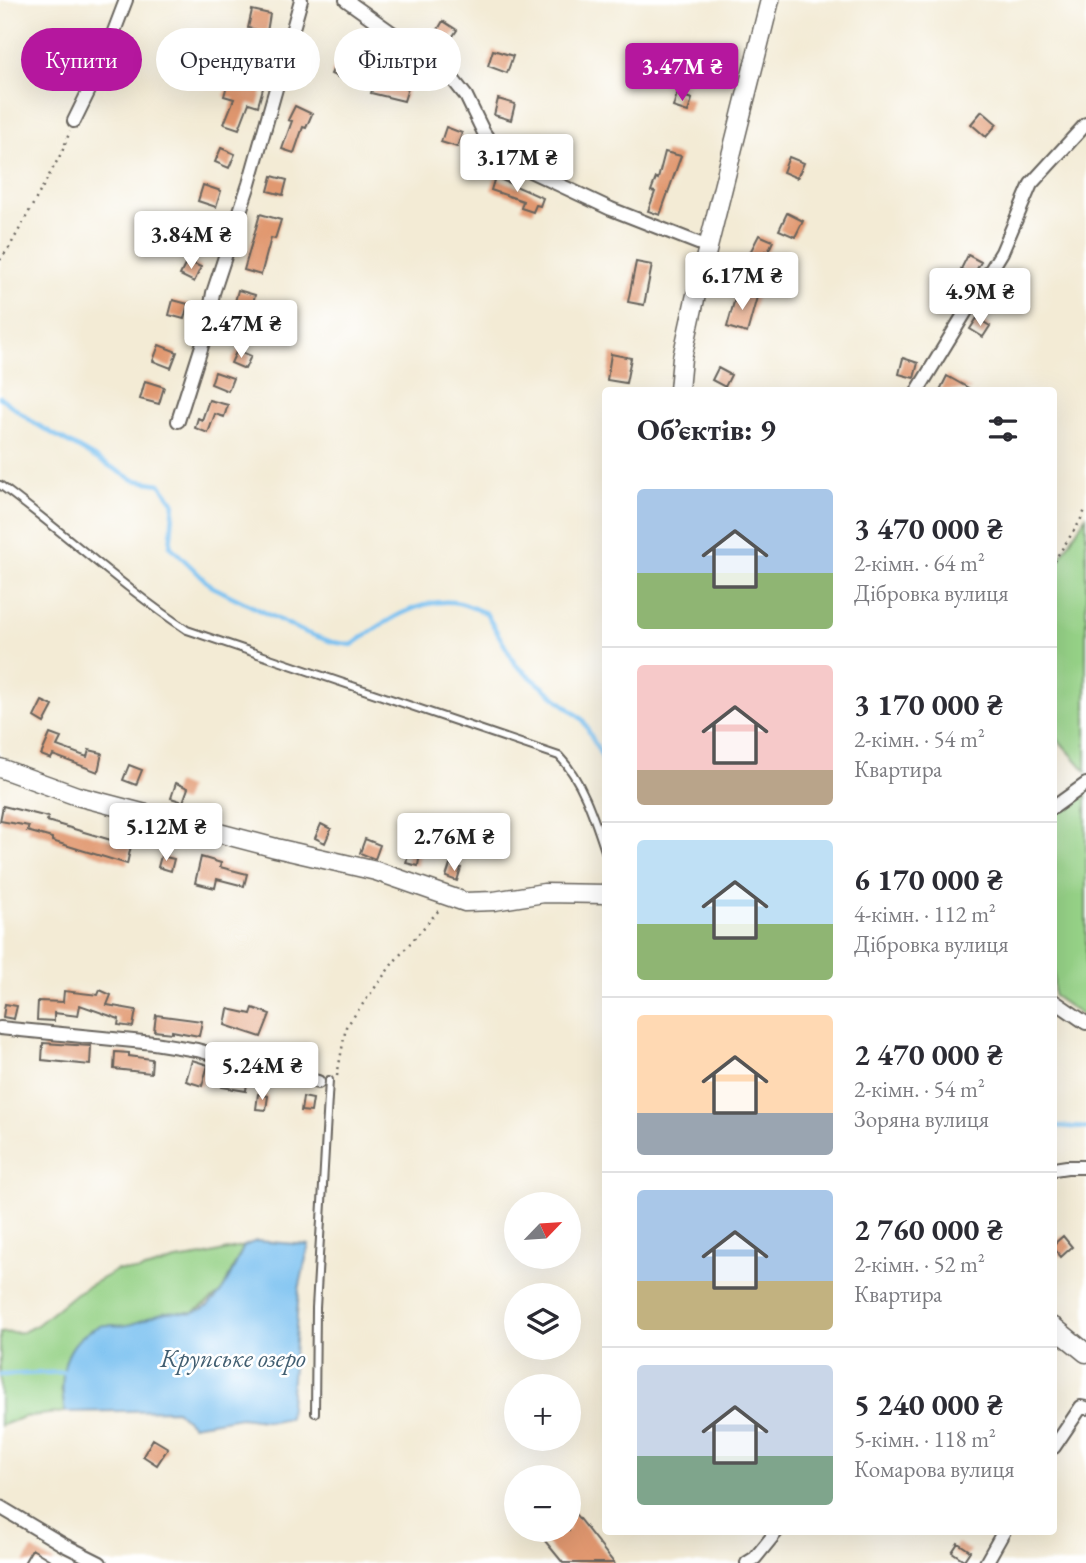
<!DOCTYPE html>
<html lang="uk">
<head>
<meta charset="utf-8">
<style>
  :root { --surface:#fff; --page:#f2f2f3; --text:#2b2b33; --muted:#7c7c81; --line:#e1e1e2; --accent:#b5179e }
  body { margin:0; font-family:"EB Garamond",serif; background:var(--page); color:var(--text); height:100vh; display:flex; flex-direction:column; font-size:26px; white-space:nowrap }
  * { box-sizing:border-box; margin:0 }
  p { font-size:23px; color:var(--muted) }
  .icon { flex:none; width:38px; height:38px; fill:none; stroke:currentColor; stroke-width:2; stroke-linecap:round; stroke-linejoin:round }
  .map { position:relative; flex:1; overflow:hidden }
  .panel { position:absolute; left:602px; top:387px; width:455px; height:1148px; display:flex; flex-direction:column; background:var(--surface); border-radius:7px; box-shadow:0 7px 28px #0002 }
  .panel>* { flex:none }
  .banner { position:absolute; left:21px; top:28px; width:476px; height:63px; display:flex; gap:14px }
  .needle { width:46px; rotate:65deg }
  .buttons { position:absolute; left:504px; top:1192px; display:grid; gap:14px }
  .buttons a { display:grid; place-items:center; width:77px; height:77px; border-radius:50%; background:var(--surface); box-shadow:0 7px 28px #0002; font-size:35px }
  .price { position:absolute; translate:-50% -60px; padding:0 16px; border-radius:7px; background:#fff; color:#222; font-size:23px; line-height:46px; filter:drop-shadow(0 2px 4px #0008) }
  .price::after { content:''; position:absolute; left:50%; top:42px; width:21px; height:16px; margin-left:-10px; background:inherit; clip-path:polygon(0 0,100% 0,50% 100%) }
  .price.selected { background:var(--accent); color:#fff }
  ul { padding:0; list-style:none }
  li { display:flex; align-items:center; gap:21px; height:175px; padding:0 35px }
  li+li { border-top:2px solid var(--line) }
  li span { display:grid; place-items:center; flex:none; width:196px; height:140px; border-radius:7px; color:#555 }
  li>.icon { margin-inline-start:auto }
  span .icon { width:84px; height:84px; fill:#fffc; stroke-width:1 }
  li b { font-size:30px }
  h2 { display:flex; justify-content:space-between; align-items:center; height:84px; padding:0 35px; font-size:30px }
  .chip { padding:0 24px; border-radius:32px; background:var(--surface); box-shadow:0 7px 28px #0002; font-size:24px; line-height:63px }
  .chip.selected { background:var(--accent); color:#fff }
  .map>svg:first-child { display:block }
  .green { fill:#96d287; stroke:#597752; stroke-width:2 }
  .water { fill:#78c0f0; stroke:#4a6e86; stroke-width:2 }
  .lines { fill:none; stroke-linecap:round; stroke-linejoin:round }
  .stream { stroke:#78c0f0; stroke-width:4.5 }
  .building { fill:#e19870 }
  .lane-casing { stroke:#67645d; stroke-width:10 }
  .street-casing { stroke:#67645d; stroke-width:16 }
  .secondary-casing { stroke:#67645d; stroke-width:21 }
  .path { stroke:#67645d; stroke-width:2.5; stroke-dasharray:2 5; stroke-linecap:butt }
  .lane { stroke:#fff; stroke-width:6 }
  .street { stroke:#fff; stroke-width:12 }
  .secondary { stroke:#fff; stroke-width:18 }
  .labels { text-anchor:middle; stroke-width:5; stroke-linejoin:round; paint-order:stroke }
  .water-label { font-size:26px; font-style:italic; fill:#415e71; stroke:#fff }
</style>
</head>
<body>
<div class="map">
<svg width="1086" height="1563" viewBox="0 0 1086 1563">
  <rect width="100%" height="100%" fill="#fff"/>
  <filter id="ink" filterUnits="userSpaceOnUse"><feTurbulence type="fractalNoise" baseFrequency=".0143" numOctaves="2"/><feDisplacementMap in="SourceGraphic" scale="14" xChannelSelector="R" yChannelSelector="G"/><feConvolveMatrix kernelMatrix="1 2 1 2 8 2 1 2 1" color-interpolation-filters="sRGB"/></filter>
  <filter id="wash" filterUnits="userSpaceOnUse"><feTurbulence type="fractalNoise" baseFrequency=".00686" numOctaves="4" result="noise"/><feDisplacementMap in="SourceGraphic" scale="28" xChannelSelector="R" yChannelSelector="G"/><feGaussianBlur stdDeviation="1.57" result="paint"/><feColorMatrix in="noise" values="0 0 0 0 0 0 0 0 0 0 0 0 0 0 0 0 0 1.4 0 .05"/><feComposite in="paint" operator="in"/></filter>
  <g filter="url(#wash)">
    <rect width="100%" height="100%" fill="#f3ebd5"/>
    <path class="green" d="M1086 516V771L1054 735V567Z
      M1086 791V1018L1054 996V811L1079 798Z
      M244 1246 221 1293 194 1312H166L149 1320 125 1326H101L61 1387 65 1412 24 1417 0 1426V1333L23 1332 37 1325 76 1293 117 1270 138 1271 176 1260 203 1256Z"/>
    <path class="water" d="M256 1241 309 1245 299 1290 289 1418 272 1421 241 1417 192 1425 176 1410 65 1412C59 1377 61 1341 100 1326 108 1323 118 1327 127 1325 141 1323 153 1314 167 1312 176 1310 185 1314 194 1312 222 1306 233 1268 244 1246Z"/>
    <g class="lines">
      <path class="stream" d="M0 397 34 423 134 480 160 484 174 503 170 546 211 586 304 632 332 642 352 645C381 624 422 595 459 603 468 605 477 610 486 613L516 665 583 720 606 765
        M1054 1126 1086 1128
        M0 1375 66 1372"/>
    </g>
    <g id="blocks">
      <path class="building" d="M252 10 270 14 267 32 248 28Z
        M443 21 457 30 449 42 436 33Z
        M493 50 513 56 507 73 488 66Z
        M338 59 351 65 344 80 331 74Z
        M231 72 265 81 258 106 249 103 239 129 224 124 234 99 224 96Z
        M377 77 408 88 404 101 371 93Z
        M677 94 692 99 688 112 673 107Z
        M498 99 515 104 511 120 494 115Z
        M295 106 312 114 306 128 303 127 294 153 282 149 292 121 288 120Z
        M982 111 997 124 986 137 971 124Z
        M446 127 462 133 457 147 441 142Z
        M221 148 235 154 229 168 215 162Z
        M665 152 681 156 660 215 648 211 655 192 651 191 656 178 658 179Z
        M789 157 804 163 797 178 783 172Z
        M272 176 287 180 283 195 268 191Z
        M495 177 543 198 540 206 536 205 533 212 521 208 523 201 491 190Z
        M203 185 221 191 216 207 198 201Z
        M787 213 803 221 795 237 779 230Z
        M260 214 281 220 275 239 271 238 261 275 244 270Z
        M193 223 211 228 207 244 189 240Z
        M759 235 773 241 768 252 765 251 756 276 741 270Z
        M968 255 981 262 973 276 961 269Z
        M187 261 201 267 194 282 180 275Z
        M636 262 652 265 644 305 628 302Z
        M238 290 255 295 251 310 234 306Z
        M737 291 757 297 747 333 727 327Z
        M173 300 188 304 184 319 169 315Z
        M977 318 990 326 983 337 970 329Z
        M159 345 177 352 171 368 153 361Z
        M237 350 251 356 245 369 231 363Z
        M611 354 631 358 626 383 607 380Z
        M903 358 918 363 914 378 899 374Z
        M718 368 731 375 725 387 712 380Z
        M215 372 233 378 228 391 211 384Z
        M947 376 972 390H940Z
        M145 381 164 387 159 404 140 399Z
        M209 400 228 405 224 417 215 414 208 433 195 428 198 418 202 420Z
        M42 701 53 706 44 723 34 717Z
        M50 734 61 738 57 746 87 757 89 750 102 753 98 772 53 755 51 759 41 755Z
        M129 765 142 770 136 785 123 780Z
        M176 783 188 788 183 802 171 798Z
        M3 806 48 817 47 821 131 846 127 864 52 841V838L27 831 29 826 0 821Z
        M321 824 331 829 325 843 315 838Z
        M365 839 380 845 375 859 360 853Z
        M409 850 420 853 418 866 406 863Z
        M161 856 174 859 171 871 158 867Z
        M201 857 221 863 220 867 247 874 244 886 217 879 215 888 195 883Z
        M450 865 461 868 457 881 446 877Z
        M100 990 111 995 107 1005 136 1010 133 1027 118 1025 119 1019 80 1005 78 1016 54 1013V1021L37 1020 38 1001 63 1002 64 991 98 995Z
        M5 1004 17 1006 14 1019 3 1017Z
        M253 1008 270 1014 261 1037 225 1025 228 1009 251 1014Z
        M156 1015 202 1021 199 1036 172 1031V1033L154 1031Z
        M43 1043 91 1046 90 1065 42 1060Z
        M115 1052 129 1053V1056L152 1059 151 1073 114 1069Z
        M192 1060 208 1065 202 1086 186 1081Z
        M225 1070 248 1074 246 1091 222 1087Z
        M258 1094 268 1096 266 1110 256 1109Z
        M303 1097 313 1099 311 1112 301 1111Z
        M1063 1236 1072 1247 1061 1257 1054 1248V1244Z
        M153 1439 168 1448 157 1465 143 1456Z
        M569 1506 614 1563H563L536 1530H569Z
        M958 1543 970 1551 964 1560 952 1552Z
        M32 1549 55 1563H24Z"/>
    </g>
  </g>
  <g filter="url(#ink)">
    <use href="#blocks" fill-opacity="0" stroke="#67645d" stroke-width="2"/>
    <g class="lines">
      <defs>
        <path id="lane" d="M0 485C64 532 121 586 187 630L559 756C583 781 595 821 606 854
          M315 1413 316 1308 329 1080"/>
        <path id="street" d="M346 0 447 72 466 96 484 133 499 154 528 170 611 209 708 247
          M74 121 100 68 126 0
          M918 390 1002 252 1031 184 1086 124
          M178 421 206 333 213 293 249 184 301 0
          M1054 807 1086 784
          M1054 1001 1086 1023
          M0 1028 154 1043 197 1050 318 1082
          M1054 1169 1067 1167H1086
          M1054 1447 1081 1407 1086 1408
          M0 1507 64 1545 100 1563
          M747 1563 755 1558 777 1531
          M986 1563 1004 1531"/>
        <path id="secondary" d="M679 390 682 358 695 299 770 0
          M0 768 77 796 276 848 376 871 465 902 494 901 544 893 606 894
          M1054 1327 1086 1353"/>
      </defs>
      <use href="#lane" class="lane-casing"/>
      <use href="#street" class="street-casing"/>
      <use href="#secondary" class="secondary-casing"/>
      <path class="path" d="M0 260 9 248 62 152 70 131
        M1054 561 1079 523 1086 508
        M337 1076 346 1027 393 963 439 910"/>
      <use href="#lane" class="lane"/>
      <use href="#street" class="street"/>
      <use href="#secondary" class="secondary"/>
    </g>
  </g>
  <g class="labels">
    <g class="water-label">
      <text x="233" y="1367">Крупське озеро</text>
    </g>
  </g>
</svg>
<div class="buttons">
<a><svg class="needle" viewBox="-14 -14 28 28"><path d="M0-13l5 13h-10z" fill="#e53935"/><path d="M0 13l5-13h-10z" fill="#7c7c81"/></svg></a>
<a><svg class="icon" aria-label="layers" viewBox="0 0 24 24"><path d="M12 4l9 5-9 5-9-5zM3 14l9 5 9-5"/></svg></a>
<a>+</a>
<a>−</a>
</div>
<b class="price selected" style="left:682px;top:103px">3.47M ₴</b>
<b class="price" style="left:517px;top:194px">3.17M ₴</b>
<b class="price" style="left:191px;top:271px">3.84M ₴</b>
<b class="price" style="left:742px;top:312px">6.17M ₴</b>
<b class="price" style="left:980px;top:328px">4.9M ₴</b>
<b class="price" style="left:241px;top:360px">2.47M ₴</b>
<b class="price" style="left:166px;top:863px">5.12M ₴</b>
<b class="price" style="left:454px;top:873px">2.76M ₴</b>
<b class="price" style="left:262px;top:1102px">5.24M ₴</b>
<div class="banner">
<a class="chip selected">Купити</a>
<a class="chip">Орендувати</a>
<a class="chip">Фільтри</a>
</div>
<section class="panel">
<h2>Об’єктів: 9<svg class="icon" aria-label="filters" viewBox="0 0 24 24"><path d="M4 7h16M4 17h16"/><circle cx="9" cy="7" r="2"/><circle cx="15" cy="17" r="2"/></svg></h2>
<ul>
<li><span style="background:linear-gradient(#a9c7e8 60%,#8fb573 0)"><svg class="icon" aria-label="home" viewBox="0 0 24 24"><path d="M3 11l9-7 9 7M6 9v11h12V9"/></svg></span><div><b>3 470 000 ₴</b><p>2-кімн. · 64 m²</p><p>Дібровка вулиця</p></div></li>
<li><span style="background:linear-gradient(#f6c9c9 75%,#b9a48a 0)"><svg class="icon" aria-label="home" viewBox="0 0 24 24"><path d="M3 11l9-7 9 7M6 9v11h12V9"/></svg></span><div><b>3 170 000 ₴</b><p>2-кімн. · 54 m²</p><p>Квартира</p></div></li>
<li><span style="background:linear-gradient(#bfe0f5 60%,#8fb573 0)"><svg class="icon" aria-label="home" viewBox="0 0 24 24"><path d="M3 11l9-7 9 7M6 9v11h12V9"/></svg></span><div><b>6 170 000 ₴</b><p>4-кімн. · 112 m²</p><p>Дібровка вулиця</p></div></li>
<li><span style="background:linear-gradient(#ffd9b3 70%,#9aa5b1 0)"><svg class="icon" aria-label="home" viewBox="0 0 24 24"><path d="M3 11l9-7 9 7M6 9v11h12V9"/></svg></span><div><b>2 470 000 ₴</b><p>2-кімн. · 54 m²</p><p>Зоряна вулиця</p></div></li>
<li><span style="background:linear-gradient(#a9c7e8 65%,#c2b280 0)"><svg class="icon" aria-label="home" viewBox="0 0 24 24"><path d="M3 11l9-7 9 7M6 9v11h12V9"/></svg></span><div><b>2 760 000 ₴</b><p>2-кімн. · 52 m²</p><p>Квартира</p></div></li>
<li><span style="background:linear-gradient(#c9d6e8 65%,#7fa58c 0)"><svg class="icon" aria-label="home" viewBox="0 0 24 24"><path d="M3 11l9-7 9 7M6 9v11h12V9"/></svg></span><div><b>5 240 000 ₴</b><p>5-кімн. · 118 m²</p><p>Комарова вулиця</p></div></li>
</ul>
</section>
</div>
</body>
</html>
